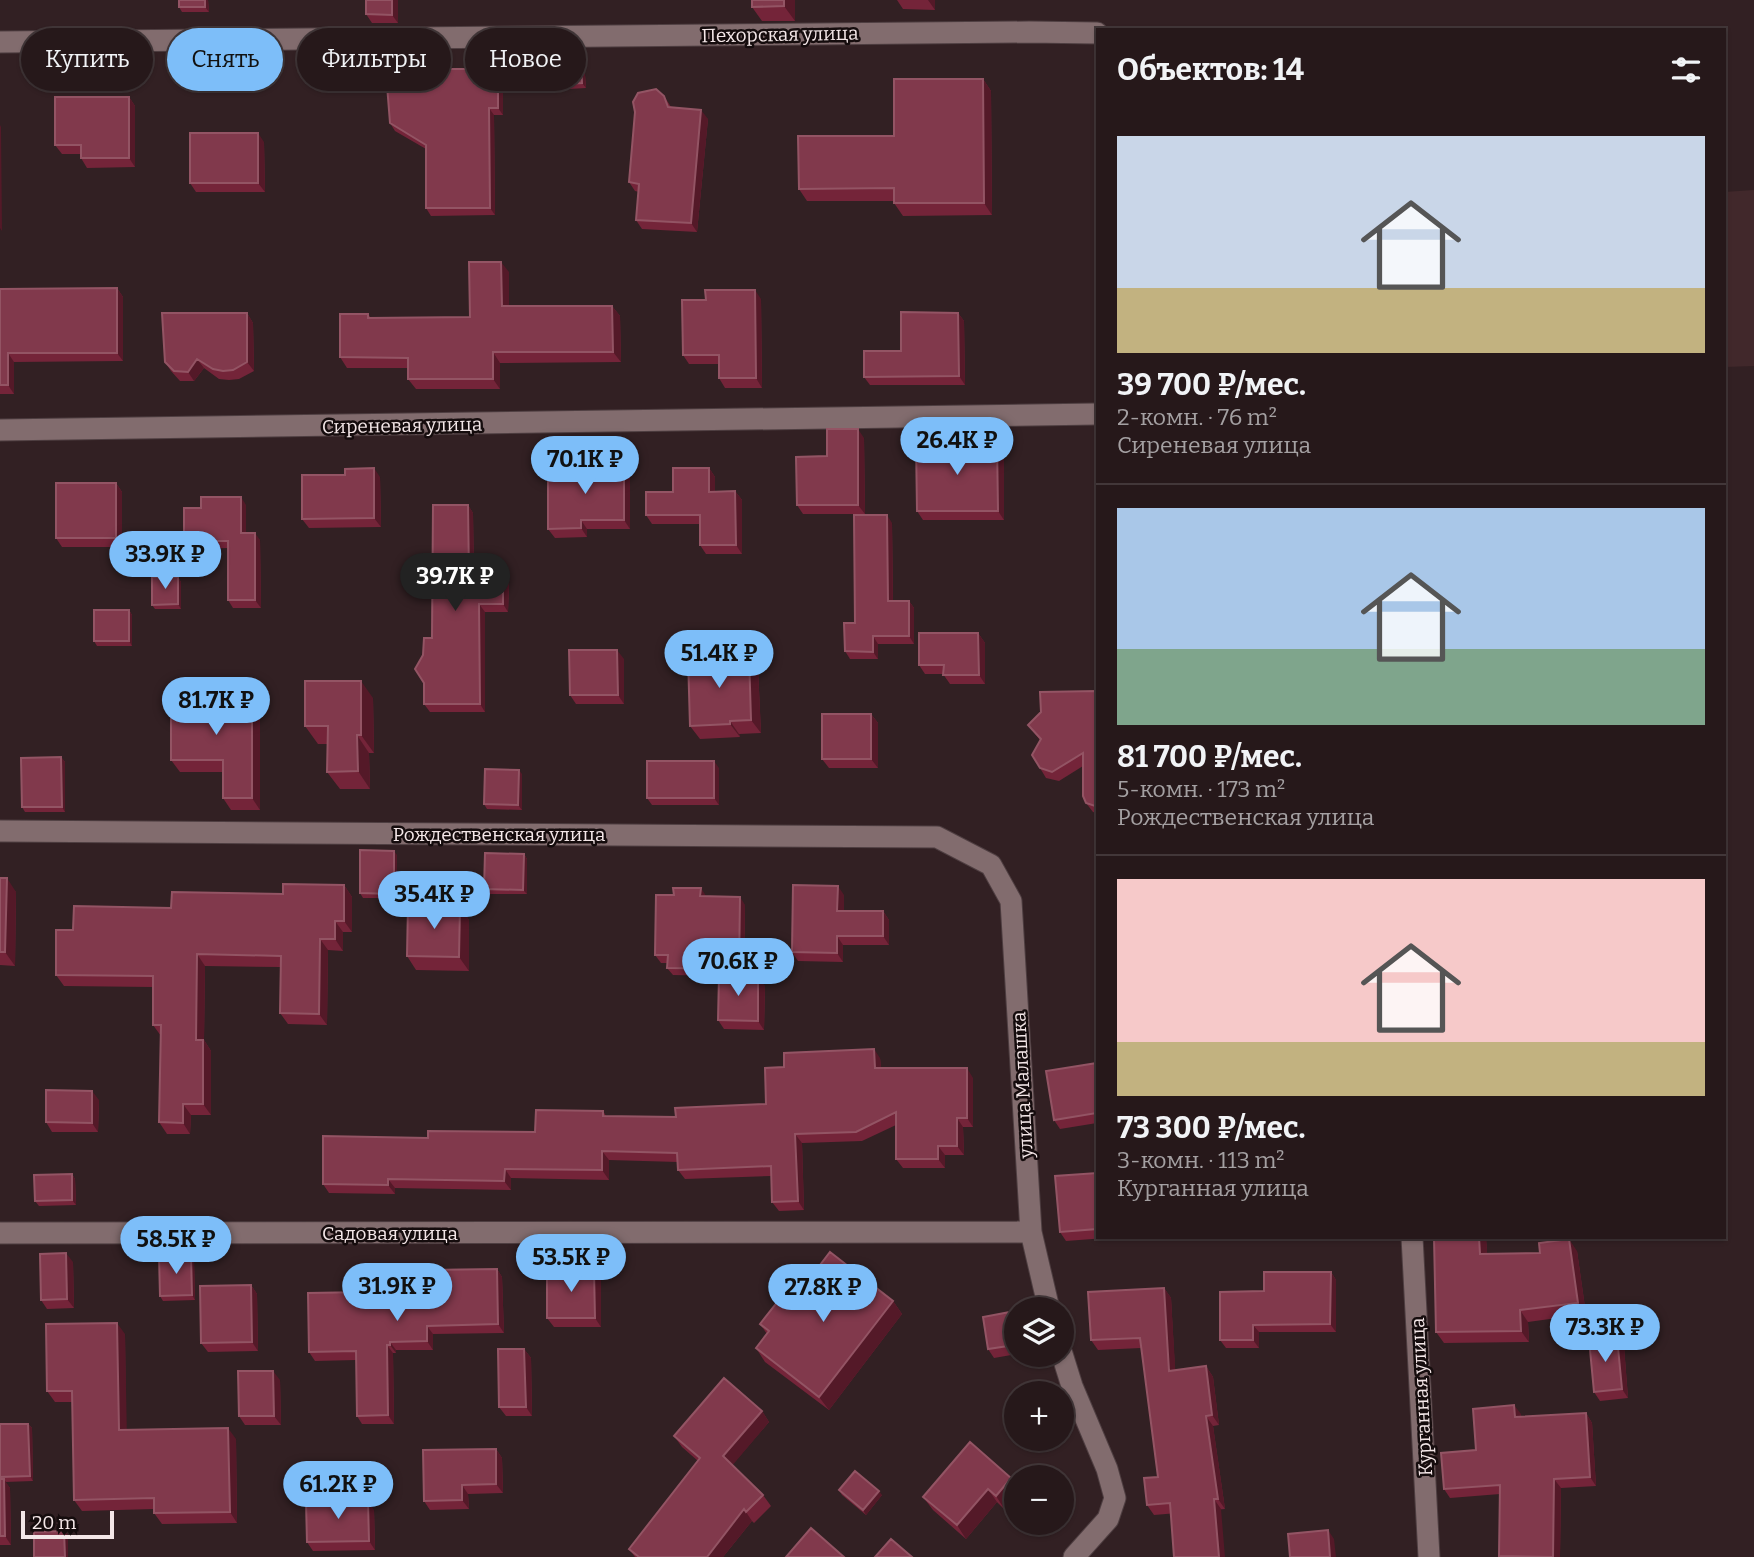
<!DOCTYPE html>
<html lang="ru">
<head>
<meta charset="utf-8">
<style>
  :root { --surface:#26181a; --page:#322527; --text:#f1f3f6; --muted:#a4a0a2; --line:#423739; --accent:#7dbef9 }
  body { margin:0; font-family:Bitter,serif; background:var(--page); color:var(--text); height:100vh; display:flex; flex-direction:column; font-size:26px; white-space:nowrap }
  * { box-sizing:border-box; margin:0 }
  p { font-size:23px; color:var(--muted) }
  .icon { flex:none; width:38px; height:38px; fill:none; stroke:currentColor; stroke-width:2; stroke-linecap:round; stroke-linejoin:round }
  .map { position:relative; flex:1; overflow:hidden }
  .side { position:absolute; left:1096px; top:28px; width:630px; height:1211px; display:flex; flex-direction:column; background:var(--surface); border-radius:0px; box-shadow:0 2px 5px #0004,0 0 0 2px var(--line) }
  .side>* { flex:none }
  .guide { position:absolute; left:21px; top:28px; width:665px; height:63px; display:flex; gap:14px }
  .buttons { position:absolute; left:1004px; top:1297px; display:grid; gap:14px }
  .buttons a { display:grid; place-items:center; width:70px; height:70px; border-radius:50%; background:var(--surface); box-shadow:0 2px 5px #0004,0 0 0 2px var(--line); font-size:35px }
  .scale { position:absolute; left:21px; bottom:18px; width:93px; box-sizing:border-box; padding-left:7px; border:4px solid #f4e7e8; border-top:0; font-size:19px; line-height:24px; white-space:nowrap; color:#f4e7e8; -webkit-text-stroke:5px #150c0d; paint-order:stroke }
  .price { position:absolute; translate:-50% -60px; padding:0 16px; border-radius:24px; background:var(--accent); color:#111; font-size:23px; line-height:46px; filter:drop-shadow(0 2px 4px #0008) }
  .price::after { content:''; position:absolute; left:50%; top:42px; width:21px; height:16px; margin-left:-10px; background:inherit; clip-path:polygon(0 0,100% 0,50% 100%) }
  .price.on { background:#222; color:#fff }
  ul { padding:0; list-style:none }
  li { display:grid; align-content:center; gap:14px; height:371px; padding:0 21px }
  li+li { border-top:2px solid var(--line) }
  li span { display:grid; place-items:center; height:217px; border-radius:0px; color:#555 }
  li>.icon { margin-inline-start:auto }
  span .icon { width:126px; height:126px; fill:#fffc; stroke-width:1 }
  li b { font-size:30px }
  h2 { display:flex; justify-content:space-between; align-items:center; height:84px; padding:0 21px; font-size:30px }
  .pill { padding:0 24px; border-radius:32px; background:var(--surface); box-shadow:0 2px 5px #0004,0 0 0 2px var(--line); font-size:24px; line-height:63px }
  .pill.on { background:var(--accent); color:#111 }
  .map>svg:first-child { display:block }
  .built { fill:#41282b }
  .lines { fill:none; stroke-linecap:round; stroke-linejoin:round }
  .street-casing { stroke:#4e3e41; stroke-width:23 }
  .street { stroke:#826c6e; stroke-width:21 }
  .wall { fill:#742439 }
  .shaded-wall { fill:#541928 }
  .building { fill:#81394c; stroke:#935464; stroke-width:2 }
  .labels { text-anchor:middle; stroke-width:5; stroke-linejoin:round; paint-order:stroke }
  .street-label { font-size:19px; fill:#f4e7e8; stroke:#150c0d }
</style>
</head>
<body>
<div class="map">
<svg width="1754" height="1557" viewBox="0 0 1754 1557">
  <rect width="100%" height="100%" fill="#322023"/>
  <path class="built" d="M1754 190V366L1724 367V192Z"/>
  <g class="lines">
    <defs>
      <path id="street" d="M0 42 1029 32 1097 33
        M0 430 1097 414
        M0 831 937 837 991 865 1011 901 1031 1232 1049 1309
        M0 1233 1031 1232
        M1412 1237 1429 1557
        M1062 1354 1072 1386 1107 1469 1115 1498 1108 1519 1074 1557"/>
    </defs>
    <use href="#street" class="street-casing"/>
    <use href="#street" class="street"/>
  </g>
  <path class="wall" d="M179 0H208L209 12H182L179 7Z
    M398 0V23H372L366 14Z
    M795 0V21H762L752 7Z
    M897 0H935V10L903 9Z
    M581 58 584 62 586 88 551 90 547 85Z
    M430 69 503 77V115H494L495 215 431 216 426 208V149L395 131 390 123Z
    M983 79 991 91 992 215 903 216 894 203V201H807L799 189 894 136Z
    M664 96 671 107 708 119 697 232 642 229 636 220 639 192 635 191 629 182Z
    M129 97 135 106V167L87 168 81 158V154H62L55 145Z
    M264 142 265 192H196L190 183Z
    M509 272V306H612L620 316 621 362 500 363V389H416L408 379V368H347L340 357 368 314 371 318 470 317Z
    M117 288 123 297V361L14 362V394H0V289Z
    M761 299 762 388H725L719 378V364H689L683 355Z
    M247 313 253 323 254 371 239 379 229 380 219 379 204 368 194 381H180L171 371 165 362Z
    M958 313 964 321 965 385H870L864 377Z
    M864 438 865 514H803L797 505 827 456Z
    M997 442 1004 451V520H923L917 511Z
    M709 468 715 477V492L735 491 742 500V554H706L700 545V524H652L646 515 673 492Z
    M345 475 380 477 381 527 309 528 302 519Z
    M630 477V529H587V537L555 538 548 529Z
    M116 483 122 492V547H62L56 538Z
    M246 505V533L260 540 261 608H233L228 600V548L190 549 184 541 201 508Z
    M468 505 473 513 474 576 509 584 508 612H485V712H430L424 704 423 655 432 638Z
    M892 523 893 601H909L914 608V644H878V659H850L845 651Z
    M178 577 181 582V609H155L152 605Z
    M129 610 132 615V646H97L94 641Z
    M978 633 985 643V684H950L943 674H925L919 665Z
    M749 655 758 668 761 733 739 734 740 737 700 739 690 726Z
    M624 659V704H576L570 695Z
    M1097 691V813L1093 812 1086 803 1083 766 1059 781 1046 778 1040 768V740L1028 725Z
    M373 698 374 753H369L370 789H340L327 772V744H318L305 726Z
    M260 709V810H231L223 798V772H180L171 760Z
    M871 714 878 723V768H829L822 759Z
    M61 757 65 762V812H25L22 807Z
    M719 768V805H652L647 798Z
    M522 774V810L487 809 484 804Z
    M524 854 527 859V894H487L484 889Z
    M397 855V898H363L360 893Z
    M0 878 16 892 15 966 0 965Z
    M344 885 352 897V932H343V951L328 950 327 1025 288 1024 280 1013 281 967 205 966 204 1040 211 1051V1115H191L190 1134H167L159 1122 161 1036 153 1025V987L64 986 56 975 73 930 171 908Z
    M844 895V911H883L889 920V945H843V962L798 961 792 952Z
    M706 896 745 905 744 976 765 986 764 1030 724 1029 718 1020 719 976 673 975 667 968 668 963H661L655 955Z
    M460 906 469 920V971L416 970 407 956Z
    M880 1058 881 1068 973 1078V1127H963L964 1155H945V1168H903L896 1159V1125L862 1141 802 1143 804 1210 779 1211 772 1202 771 1176 685 1179 678 1170V1162L609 1160V1180L511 1178V1190L395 1188V1194L329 1193 323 1184 428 1138 535 1132 603 1111 606 1116 676 1117 766 1104 784 1067Z
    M1097 1063V1123L1060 1129 1054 1120Z
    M99 1100 98 1132H52L46 1122Z
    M1097 1173V1237H1119L1066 1241 1060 1232Z
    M72 1174 75 1179 76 1205 39 1206 35 1201Z
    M1434 1237H1486L1487 1254 1540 1253 1577 1251 1586 1314 1528 1322 1529 1342 1444 1343 1436 1332Z
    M194 1260 195 1300 163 1301 160 1296Z
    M73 1262 74 1308 47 1309 41 1300Z
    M497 1269 502 1277 504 1333 433 1334V1350H396V1353H393L394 1424H362L357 1416 356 1360 315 1361 309 1352 427 1291Z
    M1331 1272 1336 1280V1332H1259V1348H1226L1220 1340 1264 1291Z
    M601 1280V1327H554L547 1318Z
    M251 1285 257 1294 258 1351 208 1352 201 1343Z
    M1164 1288 1171 1298 1175 1370 1206 1366 1213 1377 1219 1425 1213 1426 1225 1509 1154 1515 1147 1505 1158 1477 1141 1348 1098 1350 1091 1340Z
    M893 1301 902 1314 829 1410 765 1362 756 1348 767 1334 760 1324 788 1307Z
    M1016 1322 1017 1354 994 1358 988 1349Z
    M125 1334 126 1430 236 1439 237 1523 162 1524 154 1513V1509L82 1511 74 1500 72 1402H55L47 1391Z
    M1624 1346 1628 1398 1600 1401 1594 1392Z
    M524 1349 531 1358 532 1416H506L499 1407Z
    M280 1380 281 1425H245L239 1416Z
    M762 1411 769 1422 732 1465 763 1495 771 1506 754 1523 752 1521 723 1557H635L629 1549 698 1461 682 1447 674 1436Z
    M1586 1413 1592 1423 1596 1486 1561 1488 1560 1557H1500V1494L1450 1498 1444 1489 1476 1450 1521 1414V1417Z
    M0 1424H28L32 1428 33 1481 5 1482 10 1488 11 1545H0Z
    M496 1449 502 1458 503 1493 468 1494 469 1509 430 1510 424 1501Z
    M1017 1486 1005 1510 997 1502 966 1539 933 1510 923 1497Z
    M839 1490 882 1495 866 1515 842 1495Z
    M374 1510 375 1550 313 1551 307 1542Z"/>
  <path class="shaded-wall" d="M205 0H208L209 12 205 7Z
    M392 0H398V23L392 15Z
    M784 0H795V21L784 6Z
    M928 0H935V10Z
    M581 58 584 62 586 88 582 83Z
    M498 69 503 77V115L498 108Z
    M983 79 991 91 992 215 984 203Z
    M129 97 135 106V167L129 158Z
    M489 108 494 115 495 215 490 208Z
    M701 110 708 119 697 232 691 223Z
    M0 125 1 127 2 231 0 228Z
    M258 133 264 142 265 192 258 183Z
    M501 262 509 272V316L502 306Z
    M117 288 123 297V361L117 353Z
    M755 290 761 299 762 388 756 378Z
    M612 306 620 316 621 362 613 352Z
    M247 313 253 323 254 371 247 362Z
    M958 313 964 321 965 385 959 376Z
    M493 352 500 363V389L493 379Z
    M8 353 14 362V394L8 385Z
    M197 359 204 368 194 381 188 372Z
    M858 429 864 438 865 514 858 505Z
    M997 442 1004 451V520L998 511Z
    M624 467 630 477V529L624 520Z
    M374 468 380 477 381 527 374 518Z
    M709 468 715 477V501L709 492Z
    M116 483 122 492V547L116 538Z
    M735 491 742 500V554L736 545Z
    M241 497 246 505V540L241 533Z
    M468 505 473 513 474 584 469 576Z
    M887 515 892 523 893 608 888 601Z
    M581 520 587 529V537L581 528Z
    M255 533 260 540 261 608 255 600Z
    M503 576 509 584 508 612 503 604Z
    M178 577 181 582V609L178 604Z
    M909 601 914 608V644L909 636Z
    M479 604 485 612V712L480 704Z
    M129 610 132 615V646L129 641Z
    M978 633 985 643V684L979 675Z
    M873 636 878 644V659L873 652Z
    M617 650 624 659V704L618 695Z
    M749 655 758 668 761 733 751 720Z
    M361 681 373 698 374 753 361 735Z
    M252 697 260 709V810L252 798Z
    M871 714 878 723V768L871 759Z
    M730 721 739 734 740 737 730 724Z
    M357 735 369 753 370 789 358 771Z
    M61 757 65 762V812L62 807Z
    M714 761 719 768V805L714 798Z
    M519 770 522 774V810L518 805Z
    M394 851 397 855V898L394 894Z
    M524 854 527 859V894L523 890Z
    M7 878 16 892 15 966 5 952Z
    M344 885 352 897V932L344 921Z
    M838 886 844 895V920L837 911Z
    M701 888 706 896H700Z
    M740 897 745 905 744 977 739 969Z
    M460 906 469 920V971L459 957Z
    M883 911 889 920V945L883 936Z
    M335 921 343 932V951L335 939Z
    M837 936 843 945V962L837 953Z
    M320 939 328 950 327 1025 319 1014Z
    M197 954 205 966 204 1040 211 1051V1115L203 1104 196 1040Z
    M758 976 765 986 764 1030 758 1021Z
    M874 1049 880 1058 882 1077 875 1068Z
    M967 1068 973 1078V1127L967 1118Z
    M92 1091 99 1100 98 1132 92 1123Z
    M183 1104 191 1115 190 1134 183 1123Z
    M957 1118 963 1127 964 1155 957 1146Z
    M795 1134 802 1143 804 1210 798 1201Z
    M938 1146 945 1155V1168L938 1159Z
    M602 1151 609 1160V1180L602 1170Z
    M505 1169 511 1178V1190L504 1181Z
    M72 1174 75 1179 76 1205 72 1200Z
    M388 1179 395 1188V1194L388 1185Z
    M1479 1237H1486L1488 1265 1480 1254Z
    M1569 1239 1577 1251 1586 1314 1578 1303Z
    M66 1253 73 1262 74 1308 67 1299Z
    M191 1255 194 1260 195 1300 192 1295Z
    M497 1269 502 1277 504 1333 498 1324Z
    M594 1271 601 1280V1327L595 1318Z
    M1331 1272 1336 1280V1332L1330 1324Z
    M251 1285 257 1294 258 1351 252 1342Z
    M1164 1288 1171 1298 1176 1381 1169 1371Z
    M893 1301 902 1314 829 1410 819 1397Z
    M1520 1310 1528 1322 1529 1342 1521 1331Z
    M1010 1312 1016 1322 1017 1347 1015 1345Z
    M117 1323 125 1334 127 1441 119 1430Z
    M1253 1325 1259 1332V1348L1253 1340Z
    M427 1326 433 1334V1350L427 1341Z
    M1617 1337 1624 1346 1628 1398 1622 1389Z
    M390 1342 396 1350V1353L390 1345Z
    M387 1345 393 1353 394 1424 388 1415Z
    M524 1349 531 1358 532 1416 526 1407Z
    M1206 1366 1213 1377 1219 1425 1212 1415Z
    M273 1371 280 1380 281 1425 274 1416Z
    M1514 1405 1521 1414V1426L1515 1417Z
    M762 1411 769 1422 731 1467 723 1456Z
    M1586 1413 1592 1423 1596 1486 1590 1477Z
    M1206 1416 1213 1426 1225 1509 1218 1499Z
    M28 1424 32 1428 33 1481 30 1476Z
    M228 1428 236 1439 237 1523 230 1512Z
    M496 1449 502 1458 503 1493 496 1484Z
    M1011 1478 1017 1486V1496L1005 1510 996 1496Z
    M4 1479 10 1488 11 1545 5 1536Z
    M1554 1479 1561 1488 1560 1557H1553Z
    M462 1485 468 1494 469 1509 462 1500Z
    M988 1489 997 1502 966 1539 957 1525Z
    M879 1491 882 1495 866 1515 863 1510Z
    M1214 1499 1221 1509 1225 1557H1219Z
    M368 1501 374 1510 375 1550 369 1541Z
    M744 1509 752 1521 723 1557H707Z
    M1328 1530 1334 1539 1336 1557H1330Z
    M64 1531 68 1535V1557H65Z"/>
  <path class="building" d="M179 0H205V7H179Z
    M366 0H392V15L366 14Z
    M752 0H784V6L752 7Z
    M581 58 582 83 547 85 546 60Z
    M428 66 426 69H498V108H489L490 208H426V145L390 123 386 72Z
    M894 79H983L984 203H894V188L799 189 798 136H894Z
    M656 89 664 96 668 107 701 110 691 223 636 220 639 184 629 182 635 112 633 102 638 93Z
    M55 97H129V158H81V145H55Z
    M190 133H258V183H190Z
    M469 262H501L502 306H612L613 352H493V379H408V358L340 357V314H368V318L470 317Z
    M117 288V353H8V385H0V289Z
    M705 290H755L756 378H719V355H683L682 300H706Z
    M901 312 958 313 959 376 864 377V351H901Z
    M162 313H247V362L233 370 223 371 213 369 197 359 188 372 174 371 165 362Z
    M827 429H858V505H797L796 457 827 456Z
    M916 442H997L998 511H917Z
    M624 467V520H581V528L548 529V468Z
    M374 468V518L302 519V475H345V469Z
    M673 468H709V492L735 491 736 545H700V515H646V492H673Z
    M56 483H116V538H56Z
    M201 497H241V533H255V600H228V541H184V508H201Z
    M433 505H468L469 576H503V604H479L480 704H424V683L415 669 423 655 424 638H432Z
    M854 515H887L888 601H909V636H873V652L845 651 844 623H855Z
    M152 577H178V604L152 605Z
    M94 610H129V641H94Z
    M919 633H978L979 675H943L944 665H919Z
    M569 650H617L618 695H570Z
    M749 655 751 720 730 721V724L690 726 688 657Z
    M305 681H361V735H357L358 771 327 772 328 726H305Z
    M1097 691V805L1095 806 1086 803 1083 796V753L1052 772 1040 768 1032 755 1041 739 1028 725 1041 712 1040 692Z
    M171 697H252V798H223V760H171Z
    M822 714H871V759H822Z
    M61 757 62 807H22L21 758Z
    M647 761H714V798H647Z
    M485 769 519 770 518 805 484 804Z
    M360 850 394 851V894L360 893Z
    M485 853 524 854 523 890 484 889Z
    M0 878H7L5 952H0Z
    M283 884 344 885V921H335V939H320L319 1014 280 1013 281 956 197 954 196 1040H203V1104H183V1123L159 1122 161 1025H153V976L56 975V930H73L74 906 171 908 172 892 283 894Z
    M793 885 838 886 837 911H883V936H837V953L792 952Z
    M673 888H701L700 896 740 897 739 969 667 968 668 955H655L656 895H674Z
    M408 905 460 906 459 957 407 956Z
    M719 976H758V1021L718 1020Z
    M874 1049 875 1068H967V1118H957V1146H938V1159H896V1112L856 1132 795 1134 798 1201 772 1202 771 1166 678 1170 677 1153 602 1151V1170L505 1169 504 1181 388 1179V1185L323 1184V1136L428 1138V1131L535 1132 536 1110 603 1111V1116L676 1117 675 1108 766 1104 765 1068 784 1067V1053Z
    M1097 1063V1113L1054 1120 1046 1071Z
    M46 1090 92 1091V1123L46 1122Z
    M1097 1173V1229L1060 1232 1055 1176Z
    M72 1174V1200L35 1201 34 1175Z
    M1434 1237H1479L1480 1254 1540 1253 1539 1243 1569 1239 1578 1303 1520 1310 1521 1331 1436 1332Z
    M830 1252 893 1301 819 1397 756 1348 769 1331 760 1324 779 1300 788 1307Z
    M66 1253 67 1299 41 1300 40 1254Z
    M191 1255 192 1295 160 1296 159 1256Z
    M497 1269 498 1324 427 1326V1341L390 1342V1345H387L388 1415 357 1416 356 1351 309 1352 308 1293 427 1291 426 1270Z
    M547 1270 594 1271 595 1318H547Z
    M1264 1272H1331L1330 1324 1253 1325V1340H1220V1292L1264 1291Z
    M251 1285 252 1342 201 1343 200 1286Z
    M1164 1288 1169 1371 1206 1366 1212 1415 1206 1416 1218 1499H1214L1219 1557H1174L1170 1503 1147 1505 1144 1478 1158 1477 1140 1338 1091 1340 1088 1292Z
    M1010 1312 1015 1345 988 1349 983 1317Z
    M117 1323 119 1430 228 1428 230 1512 154 1513V1498L74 1500 72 1391H47L46 1324Z
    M1617 1337 1622 1389 1594 1392 1589 1339Z
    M498 1349H524L526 1407H499Z
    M238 1371H273L274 1416H239Z
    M724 1378 762 1411 723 1456 763 1495 746 1512 744 1509 707 1557H639L629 1549 700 1458 674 1436Z
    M1514 1405 1515 1417 1586 1413 1590 1477 1554 1479 1553 1557 1499 1556 1500 1485 1444 1489 1441 1453 1476 1450 1473 1409Z
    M0 1424H28L30 1476 0 1477Z
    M970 1442 1011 1478 996 1496 988 1489 957 1525 923 1497Z
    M496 1449V1484L462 1485V1500L424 1501 423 1450Z
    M855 1471 879 1491 863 1510 839 1490Z
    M0 1479H4L5 1536H0Z
    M368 1501 369 1541 307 1542 306 1502Z
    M811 1528 844 1557H786Z
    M1328 1530 1330 1557H1290L1288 1534Z
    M64 1531 65 1557H34V1532Z
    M891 1539 912 1557H875Z"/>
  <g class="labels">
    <g class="street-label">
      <text transform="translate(780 34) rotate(-1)" y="7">Пехорская улица</text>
      <text transform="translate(402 425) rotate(-1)" y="7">Сиреневая улица</text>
      <text x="499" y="841">Рождественская улица</text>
      <text transform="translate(1022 1085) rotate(-93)" y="7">улица Малашка</text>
      <text x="390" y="1240">Садовая улица</text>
      <text transform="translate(1421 1397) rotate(-93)" y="7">Курганная улица</text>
    </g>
  </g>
</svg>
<div class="buttons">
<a><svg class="icon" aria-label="layers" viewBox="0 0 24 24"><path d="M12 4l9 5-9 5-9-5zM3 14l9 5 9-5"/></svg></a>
<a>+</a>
<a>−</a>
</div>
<div class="scale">20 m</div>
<b class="price" style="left:957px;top:477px">26.4K ₽</b>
<b class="price" style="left:585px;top:496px">70.1K ₽</b>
<b class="price" style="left:165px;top:591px">33.9K ₽</b>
<b class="price on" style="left:455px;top:613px">39.7K ₽</b>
<b class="price" style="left:719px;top:690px">51.4K ₽</b>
<b class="price" style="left:216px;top:737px">81.7K ₽</b>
<b class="price" style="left:434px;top:931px">35.4K ₽</b>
<b class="price" style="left:738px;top:998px">70.6K ₽</b>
<b class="price" style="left:176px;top:1276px">58.5K ₽</b>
<b class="price" style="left:571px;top:1294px">53.5K ₽</b>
<b class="price" style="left:397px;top:1323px">31.9K ₽</b>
<b class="price" style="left:823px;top:1324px">27.8K ₽</b>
<b class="price" style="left:1605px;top:1364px">73.3K ₽</b>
<b class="price" style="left:338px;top:1521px">61.2K ₽</b>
<div class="guide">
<a class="pill">Купить</a>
<a class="pill on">Снять</a>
<a class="pill">Фильтры</a>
<a class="pill">Новое</a>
</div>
<section class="side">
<h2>Объектов: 14<svg class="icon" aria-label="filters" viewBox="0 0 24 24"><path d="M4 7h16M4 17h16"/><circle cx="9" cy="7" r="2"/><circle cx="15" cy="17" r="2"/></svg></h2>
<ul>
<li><span style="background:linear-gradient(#c9d6e8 70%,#c2b280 0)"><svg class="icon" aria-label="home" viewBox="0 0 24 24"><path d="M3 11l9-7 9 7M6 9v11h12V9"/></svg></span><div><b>39 700 ₽/мес.</b><p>2-комн. · 76 m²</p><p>Сиреневая улица</p></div></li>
<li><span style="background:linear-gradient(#a9c7e8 65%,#7fa58c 0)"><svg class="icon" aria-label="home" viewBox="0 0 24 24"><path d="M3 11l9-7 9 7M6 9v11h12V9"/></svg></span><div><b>81 700 ₽/мес.</b><p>5-комн. · 173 m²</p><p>Рождественская улица</p></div></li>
<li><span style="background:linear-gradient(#f6c9c9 75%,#c2b280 0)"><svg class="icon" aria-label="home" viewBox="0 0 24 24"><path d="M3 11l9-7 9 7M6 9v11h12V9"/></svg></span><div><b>73 300 ₽/мес.</b><p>3-комн. · 113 m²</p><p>Курганная улица</p></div></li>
</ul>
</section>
</div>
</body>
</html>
